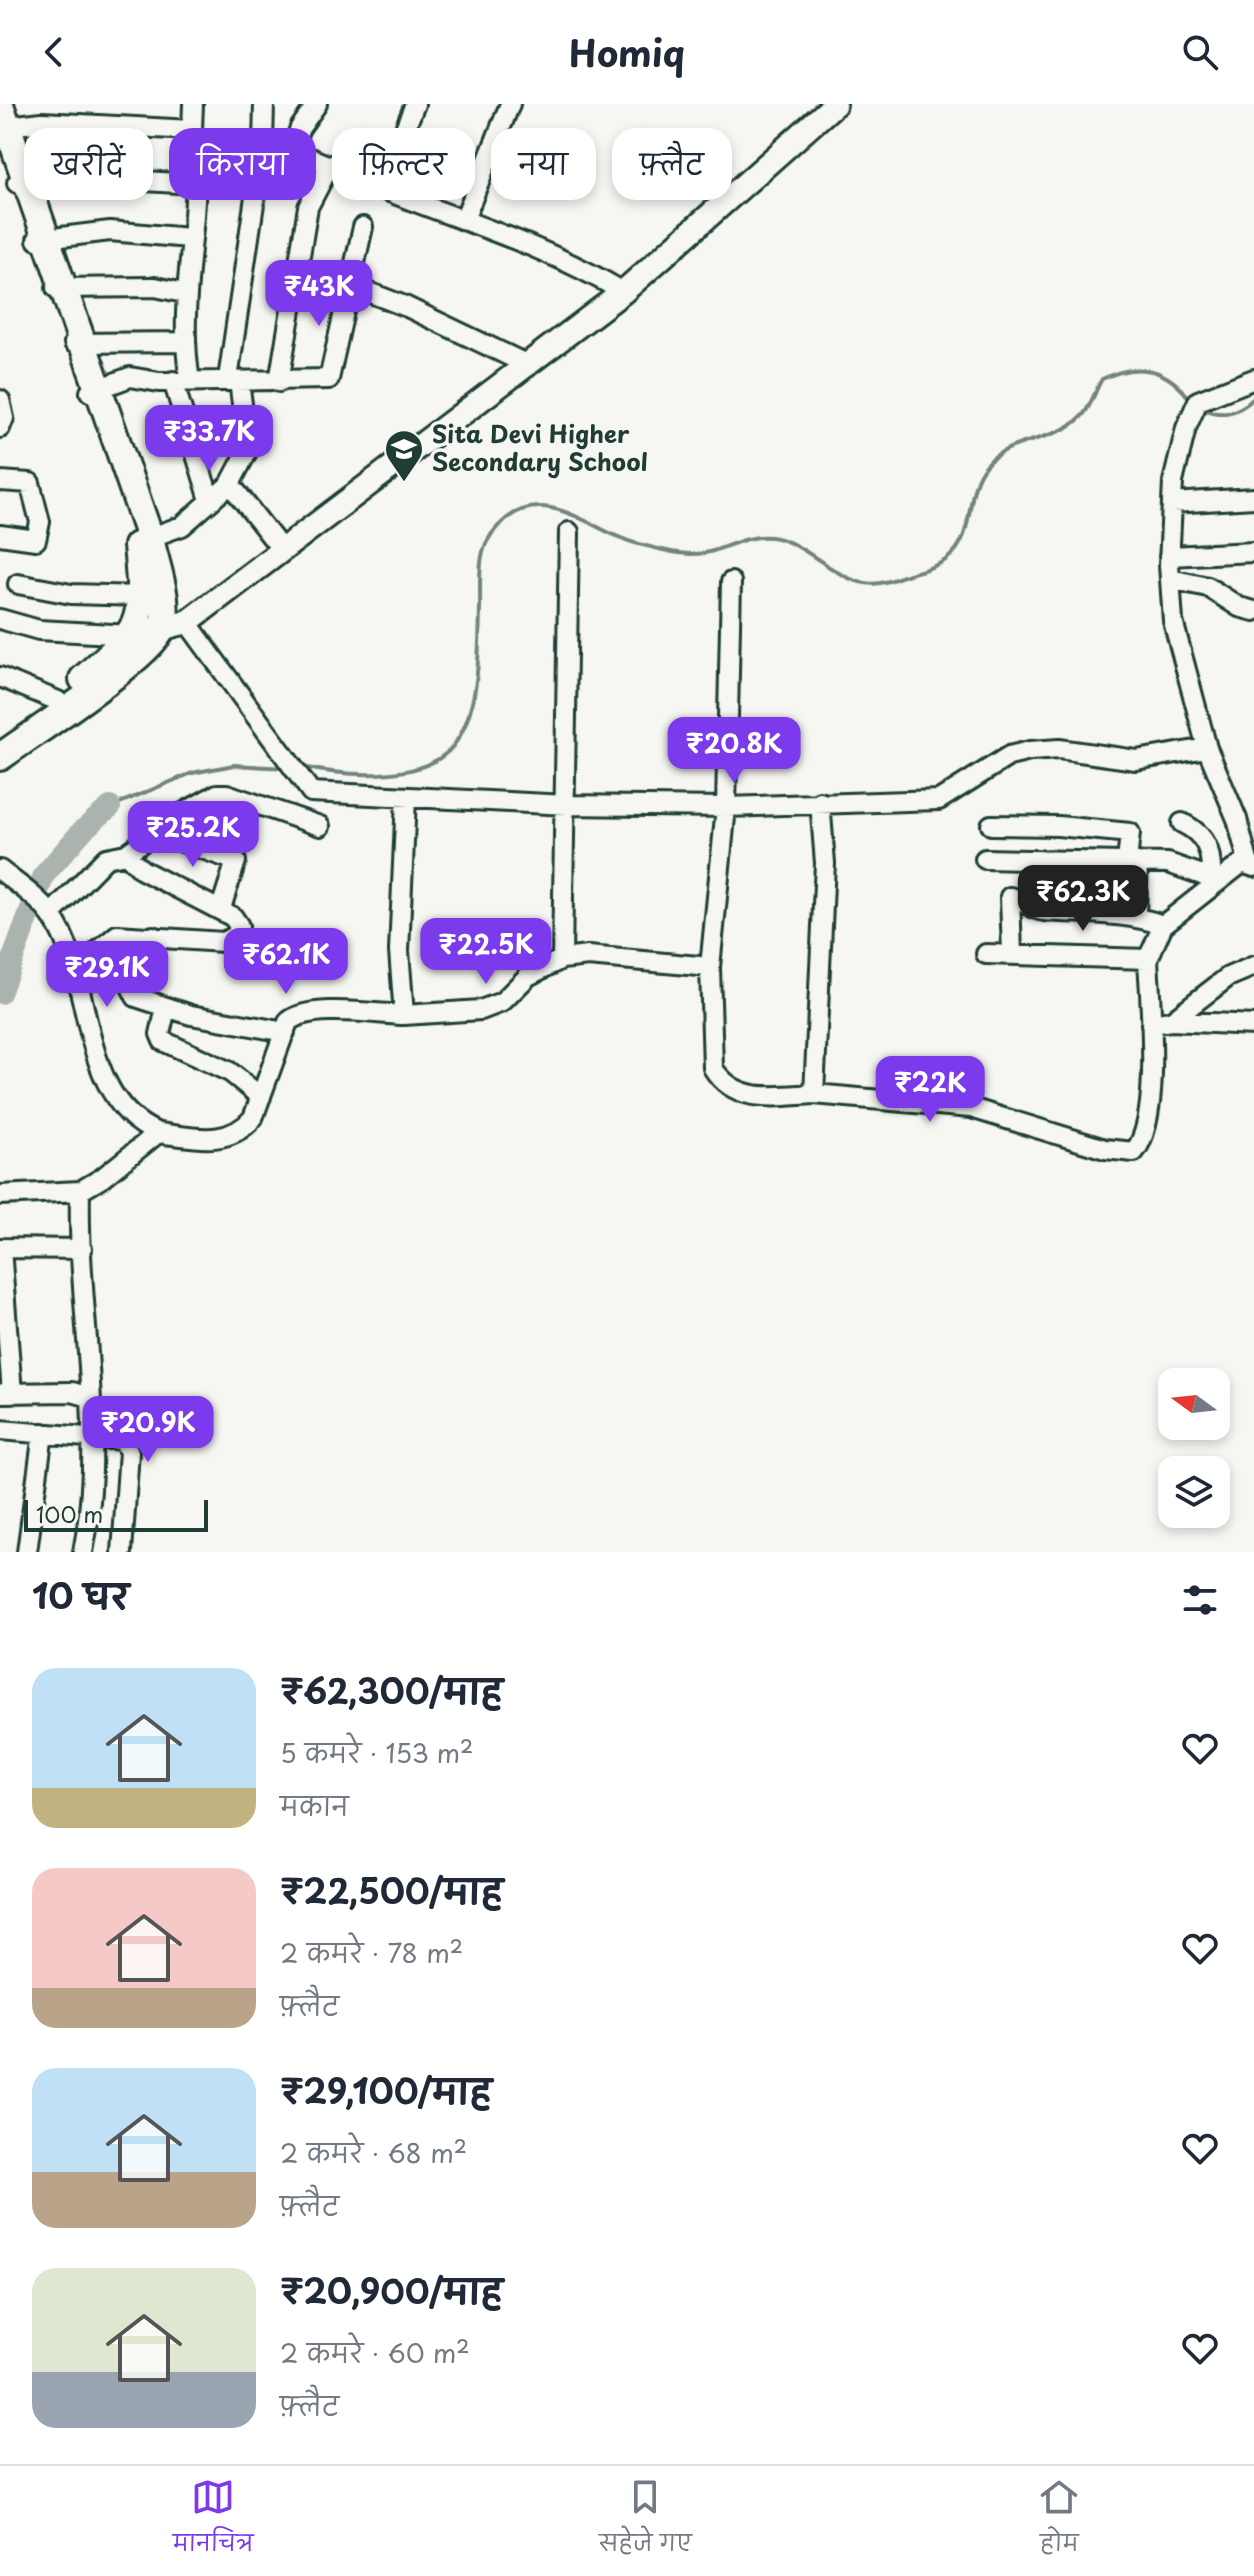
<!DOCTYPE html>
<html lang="hi">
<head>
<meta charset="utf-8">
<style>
  :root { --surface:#fff; --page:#f6f6f7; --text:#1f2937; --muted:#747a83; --line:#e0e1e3; --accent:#7c3aed }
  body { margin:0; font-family:"Playpen Sans","Playpen Sans Deva",sans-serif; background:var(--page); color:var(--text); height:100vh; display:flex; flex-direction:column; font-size:30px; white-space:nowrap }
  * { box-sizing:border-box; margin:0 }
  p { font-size:26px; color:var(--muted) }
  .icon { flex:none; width:44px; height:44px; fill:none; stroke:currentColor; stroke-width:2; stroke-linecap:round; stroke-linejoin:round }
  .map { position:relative; height:1448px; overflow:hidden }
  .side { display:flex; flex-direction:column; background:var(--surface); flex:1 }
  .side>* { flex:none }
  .hud { position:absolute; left:24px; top:24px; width:800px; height:72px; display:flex; gap:16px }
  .needle { width:52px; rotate:285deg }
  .controls { position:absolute; left:1158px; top:1264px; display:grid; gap:16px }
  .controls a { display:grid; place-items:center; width:72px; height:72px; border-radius:16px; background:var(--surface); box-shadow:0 4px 12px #0003; font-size:40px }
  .scale { position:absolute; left:24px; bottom:20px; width:184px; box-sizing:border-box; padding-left:8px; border:4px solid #1f3d34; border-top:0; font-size:22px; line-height:28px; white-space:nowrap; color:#1f3d34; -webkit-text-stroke:6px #f6f6f2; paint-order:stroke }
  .price { position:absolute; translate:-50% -68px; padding:0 18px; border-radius:16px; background:var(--accent); color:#fff; font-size:26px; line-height:52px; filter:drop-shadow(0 2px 4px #0008) }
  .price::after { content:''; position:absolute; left:50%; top:48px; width:24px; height:18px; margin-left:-12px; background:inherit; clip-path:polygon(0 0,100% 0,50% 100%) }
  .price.current { background:#222; color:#fff }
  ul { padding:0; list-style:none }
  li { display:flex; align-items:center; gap:24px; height:200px; padding:0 32px }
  li span { display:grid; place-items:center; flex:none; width:224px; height:160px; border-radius:24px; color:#555 }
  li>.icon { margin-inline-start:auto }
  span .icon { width:96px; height:96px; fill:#fffc; stroke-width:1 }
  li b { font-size:34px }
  h2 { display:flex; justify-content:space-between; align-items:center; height:96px; padding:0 32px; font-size:34px }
  .pill { padding:0 28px; border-radius:24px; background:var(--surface); box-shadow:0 4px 12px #0003; font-size:28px; line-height:72px }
  .pill.current { background:var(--accent); color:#fff }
  header { display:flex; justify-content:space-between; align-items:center; height:104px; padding:0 32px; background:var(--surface); font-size:36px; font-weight:700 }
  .dock { display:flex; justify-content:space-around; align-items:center; height:112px; border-top:2px solid var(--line); background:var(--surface); font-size:22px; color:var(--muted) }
  .dock a { display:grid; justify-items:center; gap:4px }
  .dock .current { color:var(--accent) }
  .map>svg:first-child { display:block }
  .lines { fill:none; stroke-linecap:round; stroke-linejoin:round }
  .stream { stroke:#72847d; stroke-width:4 }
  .river { stroke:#aab3ae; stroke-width:22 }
  .minor-casing { stroke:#1f3d34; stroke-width:24 }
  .major-casing { stroke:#1f3d34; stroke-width:28 }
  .highway-casing { stroke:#1f3d34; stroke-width:32 }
  .minor { stroke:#f6f6f2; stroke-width:18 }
  .major { stroke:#f6f6f2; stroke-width:22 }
  .highway { stroke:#f6f6f2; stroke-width:26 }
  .labels { text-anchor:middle; stroke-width:7; stroke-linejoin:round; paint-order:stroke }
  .poi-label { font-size:24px; font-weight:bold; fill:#1f3d34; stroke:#f6f6f2; text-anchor:start }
</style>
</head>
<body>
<header><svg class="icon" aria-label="back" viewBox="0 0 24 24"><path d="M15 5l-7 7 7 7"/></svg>Homiq<svg class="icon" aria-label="search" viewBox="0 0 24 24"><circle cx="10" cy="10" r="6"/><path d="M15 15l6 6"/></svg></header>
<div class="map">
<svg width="1254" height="1448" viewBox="0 0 1254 1448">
  <rect width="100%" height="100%" fill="#f6f6f2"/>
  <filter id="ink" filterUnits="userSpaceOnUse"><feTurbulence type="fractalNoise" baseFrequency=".0125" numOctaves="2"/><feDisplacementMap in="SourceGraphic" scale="16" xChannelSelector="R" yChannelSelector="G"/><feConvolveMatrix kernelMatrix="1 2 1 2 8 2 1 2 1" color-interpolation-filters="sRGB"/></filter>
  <g filter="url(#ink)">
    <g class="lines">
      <path class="stream" d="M1199 303C1220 314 1237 310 1254 294
        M302 663C344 672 429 680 456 638 480 603 479 544 480 503 481 466 474 441 506 415 548 381 596 429 635 439 659 445 688 455 713 447 732 441 749 431 771 433 810 438 841 486 880 479 890 478 900 473 909 470 921 467 939 462 948 454 977 431 963 388 986 361 1009 333 1056 339 1082 312 1091 303 1095 286 1102 275 1139 257 1168 264 1192 298
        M110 703 192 669 234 661 286 664"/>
      <path class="river" d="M0 889 44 771 83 726 110 703"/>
      <defs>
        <path id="minor" d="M264 0 263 39C305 49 342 68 382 85 464 118 547 142 623 188
          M0 23 42 18 192 26C206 107 175 189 190 277
          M192 26 193 0
          M291 46 300 24 317 0
          M17 79 93 74 195 80
          M381 84 415 0
          M464 116 510 0
          M363 123 350 181 407 203 528 261
          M37 136 110 127 189 134
          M56 184 155 183 184 189
          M74 239 183 238
          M228 275 263 39
          M173 277 210 396
          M279 278 308 103 330 61
          M90 288 130 273 159 278 329 275 350 181
          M0 296 4 314 0 324
          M0 377 30 379 40 418 36 436 0 431
          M230 380 282 446
          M1172 399 1254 394
          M569 428 562 855 588 852 710 863 726 703 731 478
          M140 437 182 422 230 380 248 346 239 277
          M1169 452 1254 448
          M1170 475 1208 483 1239 503 1254 507
          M18 480 71 490 140 492
          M0 515 39 526 131 531
          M187 518 311 688 567 701 726 703 939 696 1009 652 1030 647 1059 645 1136 656 1207 644
          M0 573 58 597
          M820 698 825 759 814 990 971 1004 1105 1045 1134 1048C1162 1016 1150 899 1148 855
          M1182 719C1207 731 1212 748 1211 774
          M991 721 1058 722 1130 729 1127 758
          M157 729 236 757 221 804
          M985 755 1168 759 1219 777 1242 759 1254 763
          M1249 761 1237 715 1207 644 1173 517 1169 461 1173 378 1186 324 1198 297 1254 275
          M0 766C16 779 38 793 51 811 96 874 75 994 158 1029
          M51 810 106 754 126 750 181 710 217 690H227L320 722
          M1136 811 1138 758
          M153 832 131 883 136 893 191 911 285 928
          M986 850 1148 855 1163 821 1219 777
          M1012 850 1010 793C1022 795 1032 806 1044 807 1085 810 1123 807 1163 821
          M710 863 713 964C736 1001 776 992 814 990
          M77 865 117 831 223 838 236 832 239 822 233 813 142 766 126 750
          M166 904 160 930 163 937 230 968 261 993
          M404 911 481 906 502 898 528 872 562 855
          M1171 917 1228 873 1254 862
          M1151 920 1171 917 1254 921
          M80 1087C77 1207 107 1328 83 1448
          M0 1091 80 1087 102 1074 158 1029C193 1033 227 1044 253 1014L288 918C309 899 375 910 404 911L399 847 406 694
          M0 1144 82 1145
          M1 1144 12 1289
          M3 1289 72 1288 90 1293
          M0 1326 123 1336 129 1348 122 1448
          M27 1448 43 1329"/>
        <path id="major" d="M148 528 187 518 623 188 835 0"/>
        <path id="highway" d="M0 1 150 434C155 460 172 500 161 526 148 555 32 630 0 653
          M83 575C142 522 145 523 137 442"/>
      </defs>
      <use href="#minor" class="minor-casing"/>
      <use href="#major" class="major-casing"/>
      <use href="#highway" class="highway-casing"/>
      <use href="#minor" class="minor"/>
      <use href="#major" class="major"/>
      <use href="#highway" class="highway"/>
    </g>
  </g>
  <defs>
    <symbol id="school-pin" viewBox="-11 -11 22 30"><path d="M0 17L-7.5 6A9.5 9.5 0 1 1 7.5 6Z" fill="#1f3d34" stroke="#f6f6f2"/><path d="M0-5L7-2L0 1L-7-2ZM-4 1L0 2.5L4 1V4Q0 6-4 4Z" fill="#fff"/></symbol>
  </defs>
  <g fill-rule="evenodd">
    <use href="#school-pin" x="382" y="323" width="44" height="60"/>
  </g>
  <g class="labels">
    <g class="poi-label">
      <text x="432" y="339">Sita Devi Higher<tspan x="432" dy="28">Secondary School</tspan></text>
    </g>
  </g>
</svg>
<div class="controls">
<a><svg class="needle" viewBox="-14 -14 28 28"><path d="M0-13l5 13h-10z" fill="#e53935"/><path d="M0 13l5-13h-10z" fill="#747a83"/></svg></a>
<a><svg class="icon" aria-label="layers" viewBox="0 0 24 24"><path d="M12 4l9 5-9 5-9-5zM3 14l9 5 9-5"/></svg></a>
</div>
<div class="scale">100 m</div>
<b class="price" style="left:319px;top:224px">₹43K</b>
<b class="price" style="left:209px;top:369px">₹33.7K</b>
<b class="price" style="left:734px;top:681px">₹20.8K</b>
<b class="price" style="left:193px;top:765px">₹25.2K</b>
<b class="price current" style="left:1083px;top:829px">₹62.3K</b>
<b class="price" style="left:486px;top:882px">₹22.5K</b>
<b class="price" style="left:286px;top:892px">₹62.1K</b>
<b class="price" style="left:107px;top:905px">₹29.1K</b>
<b class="price" style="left:930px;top:1020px">₹22K</b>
<b class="price" style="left:148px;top:1360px">₹20.9K</b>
<div class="hud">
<a class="pill">खरीदें</a>
<a class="pill current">किराया</a>
<a class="pill">फ़िल्टर</a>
<a class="pill">नया</a>
<a class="pill">फ़्लैट</a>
</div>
</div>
<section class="side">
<h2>10 घर<svg class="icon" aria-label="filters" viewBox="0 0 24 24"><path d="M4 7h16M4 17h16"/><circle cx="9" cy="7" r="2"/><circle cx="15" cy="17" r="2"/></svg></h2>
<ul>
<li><span style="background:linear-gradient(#bfe0f5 75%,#c2b280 0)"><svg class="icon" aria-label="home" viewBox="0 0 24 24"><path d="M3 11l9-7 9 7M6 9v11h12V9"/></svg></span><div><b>₹62,300/माह</b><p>5 कमरे · 153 m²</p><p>मकान</p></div><svg class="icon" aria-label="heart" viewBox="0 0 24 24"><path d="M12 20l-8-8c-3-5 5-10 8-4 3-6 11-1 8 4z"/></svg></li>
<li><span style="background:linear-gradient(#f6c9c9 75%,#b9a48a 0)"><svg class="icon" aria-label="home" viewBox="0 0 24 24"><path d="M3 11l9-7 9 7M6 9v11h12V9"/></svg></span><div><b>₹22,500/माह</b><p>2 कमरे · 78 m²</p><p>फ़्लैट</p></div><svg class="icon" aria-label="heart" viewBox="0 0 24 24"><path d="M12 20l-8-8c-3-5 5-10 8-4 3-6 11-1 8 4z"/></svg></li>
<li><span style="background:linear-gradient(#bfe0f5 65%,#b9a48a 0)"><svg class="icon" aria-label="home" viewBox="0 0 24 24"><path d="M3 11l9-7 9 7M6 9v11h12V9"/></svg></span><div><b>₹29,100/माह</b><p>2 कमरे · 68 m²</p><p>फ़्लैट</p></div><svg class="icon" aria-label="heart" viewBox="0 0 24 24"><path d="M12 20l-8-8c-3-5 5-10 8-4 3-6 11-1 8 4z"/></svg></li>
<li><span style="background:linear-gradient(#dfe7d0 65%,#9aa5b1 0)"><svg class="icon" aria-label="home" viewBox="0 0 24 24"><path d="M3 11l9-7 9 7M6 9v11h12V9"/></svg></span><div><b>₹20,900/माह</b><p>2 कमरे · 60 m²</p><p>फ़्लैट</p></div><svg class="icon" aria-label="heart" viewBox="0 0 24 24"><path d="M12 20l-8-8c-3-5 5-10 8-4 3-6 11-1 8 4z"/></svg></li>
</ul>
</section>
<nav class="dock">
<a class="current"><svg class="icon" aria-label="map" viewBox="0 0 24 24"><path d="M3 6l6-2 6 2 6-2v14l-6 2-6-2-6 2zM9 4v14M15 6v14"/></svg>मानचित्र</a>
<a><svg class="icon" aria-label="saved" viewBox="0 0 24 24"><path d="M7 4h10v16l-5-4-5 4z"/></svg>सहेजे गए</a>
<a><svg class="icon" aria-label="home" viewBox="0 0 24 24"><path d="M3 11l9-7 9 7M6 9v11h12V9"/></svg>होम</a>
</nav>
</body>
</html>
